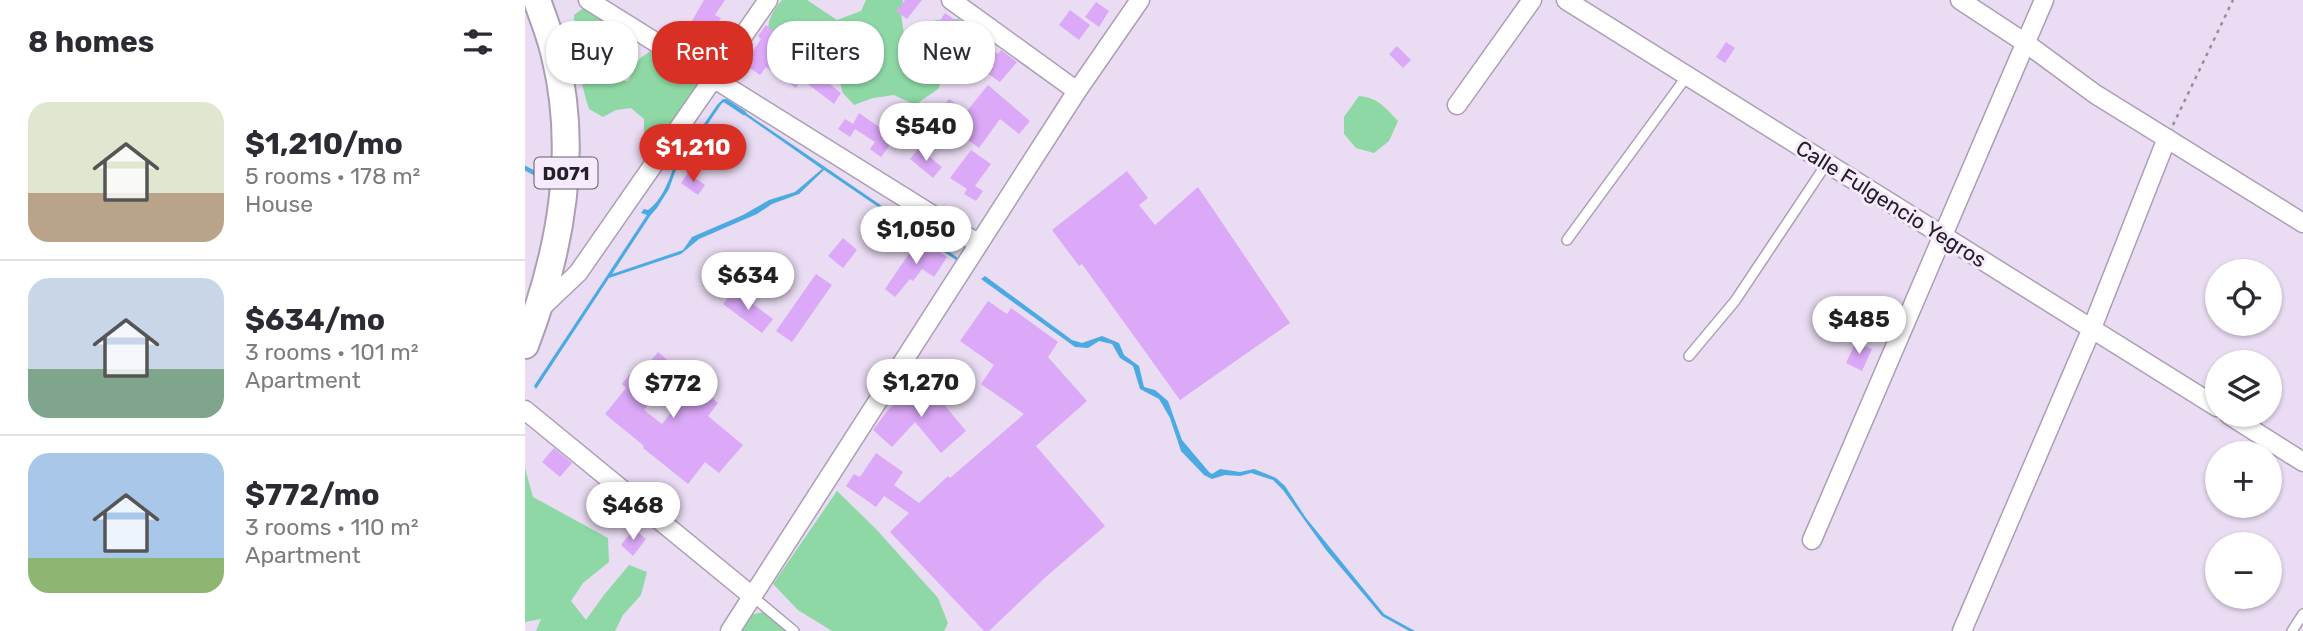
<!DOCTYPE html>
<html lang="en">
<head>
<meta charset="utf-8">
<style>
  :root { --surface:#fff; --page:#f7f7f7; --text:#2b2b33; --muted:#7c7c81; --line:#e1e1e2; --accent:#d93025 }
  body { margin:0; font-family:Rubik,sans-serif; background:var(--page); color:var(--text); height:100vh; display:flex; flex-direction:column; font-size:26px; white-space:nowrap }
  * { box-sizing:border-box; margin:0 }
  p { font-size:23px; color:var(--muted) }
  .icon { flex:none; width:38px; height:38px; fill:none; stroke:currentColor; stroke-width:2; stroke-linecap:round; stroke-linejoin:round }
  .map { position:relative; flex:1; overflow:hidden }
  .panel { display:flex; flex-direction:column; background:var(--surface); width:525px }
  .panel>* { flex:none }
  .hud { position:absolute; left:21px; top:21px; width:665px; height:63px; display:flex; gap:14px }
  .buttons { position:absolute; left:1680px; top:259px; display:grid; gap:14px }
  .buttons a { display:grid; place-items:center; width:77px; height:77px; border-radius:50%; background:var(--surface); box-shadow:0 2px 5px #0004; font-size:35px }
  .price { position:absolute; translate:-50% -60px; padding:0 16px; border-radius:24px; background:#fff; color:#222; font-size:23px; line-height:46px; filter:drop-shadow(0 2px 4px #0008) }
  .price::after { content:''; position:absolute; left:50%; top:42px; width:21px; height:16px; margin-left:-10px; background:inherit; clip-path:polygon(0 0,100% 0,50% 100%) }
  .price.active { background:var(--accent); color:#fff }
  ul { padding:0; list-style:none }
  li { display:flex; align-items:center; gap:21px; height:175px; padding:0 28px }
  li+li { border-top:2px solid var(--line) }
  li span { display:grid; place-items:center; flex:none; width:196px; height:140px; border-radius:21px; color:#555 }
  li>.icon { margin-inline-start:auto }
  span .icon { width:84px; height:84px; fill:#fffc; stroke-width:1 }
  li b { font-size:30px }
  h2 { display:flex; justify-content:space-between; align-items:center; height:84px; padding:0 28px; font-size:30px }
  .chip { padding:0 24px; border-radius:28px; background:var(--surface); box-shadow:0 2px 5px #0004; font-size:24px; line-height:63px }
  .chip.active { background:var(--accent); color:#fff }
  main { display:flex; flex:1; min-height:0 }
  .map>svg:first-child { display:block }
  .green { fill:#8dd8a4 }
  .water { fill:#4baae2 }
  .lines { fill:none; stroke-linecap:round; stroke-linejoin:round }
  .stream { stroke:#4baae2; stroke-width:4.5 }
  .building { fill:#dba9f8; fill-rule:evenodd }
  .lane-casing { stroke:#ac9eb4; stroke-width:12 }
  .street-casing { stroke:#ac9eb4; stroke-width:21 }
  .primary-casing { stroke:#ac9eb4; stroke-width:30 }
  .path { stroke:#978d9e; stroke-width:2.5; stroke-dasharray:3.5 5; stroke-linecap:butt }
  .lane { stroke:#fff; stroke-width:9 }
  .street { stroke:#fff; stroke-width:18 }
  .primary { stroke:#fff; stroke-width:26 }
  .labels { text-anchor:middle; stroke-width:6; stroke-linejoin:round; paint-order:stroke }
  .shield { fill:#f6eafd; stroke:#645d68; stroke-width:2 }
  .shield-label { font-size:19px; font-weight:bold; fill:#252028 }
  .street-label { font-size:21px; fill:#252028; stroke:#f6eafd }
</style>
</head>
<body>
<main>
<section class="panel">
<h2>8 homes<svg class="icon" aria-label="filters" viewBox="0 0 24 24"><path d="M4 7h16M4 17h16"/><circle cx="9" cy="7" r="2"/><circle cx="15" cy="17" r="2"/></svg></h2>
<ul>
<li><span style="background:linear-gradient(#dfe7d0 65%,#b9a48a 0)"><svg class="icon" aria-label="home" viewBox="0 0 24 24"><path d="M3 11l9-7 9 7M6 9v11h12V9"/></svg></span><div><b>$1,210/mo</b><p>5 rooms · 178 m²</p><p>House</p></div></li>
<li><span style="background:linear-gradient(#c9d6e8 65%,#7fa58c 0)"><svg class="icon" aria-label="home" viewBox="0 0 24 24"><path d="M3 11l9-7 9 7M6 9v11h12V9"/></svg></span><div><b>$634/mo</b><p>3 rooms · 101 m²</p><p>Apartment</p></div></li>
<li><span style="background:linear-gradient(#a9c7e8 75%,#8fb573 0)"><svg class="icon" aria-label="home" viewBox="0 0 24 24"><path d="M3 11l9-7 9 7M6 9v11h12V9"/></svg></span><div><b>$772/mo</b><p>3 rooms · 110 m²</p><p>Apartment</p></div></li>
</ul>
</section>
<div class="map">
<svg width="1778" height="631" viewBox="0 0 1778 631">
  <rect width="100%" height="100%" fill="#eadcf3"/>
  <path class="green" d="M257 0H282L312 20 336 11 341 0H378L376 14 379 35 394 34 411 20 434 19 443 31 413 89 390 105 369 95 348 98 329 105 317 92 310 55 277 71C248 52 229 31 257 0Z
    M64 4 84 21C85 37 75 51 78 63 79 69 83 75 86 80L103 81 114 59 130 48 165 69 174 85 138 145 119 149V119L106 108 91 110 78 117 64 109C54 78 50 48 49 15Z
    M834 96C853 98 860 107 873 121L864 141 849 153 831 148 819 134V117Z
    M0 468 8 497 83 538 84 562 58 583 46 601 61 620 79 595 104 565 122 572 116 595 98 615 90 631H11L16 619 0 622Z
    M312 491 351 529 413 598 423 623 419 631H307L273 610 248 584Z
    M242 611 267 631H217L226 615Z"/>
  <path class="water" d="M198 99 205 100 197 103 150 172 144 189 132 208 125 216 87 274 158 250 167 237 218 215 244 200 270 192 297 169 214 111 215 109 439 262 437 264 299 170 274 194 247 204 232 214 174 239 156 254 84 278 11 389 9 386 122 215 116 213 119 209 123 210C136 201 143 183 148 169L192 105Z
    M460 276 547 340 557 343 577 336 594 343 599 355 614 366 619 387 630 390 643 401 657 440 684 472 687 474 695 469 715 472 729 469 751 478 760 486 781 518 859 614 890 631H884L857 616 801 550 758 490 748 480 726 473 715 476 700 475 687 479 679 475 656 451 645 418 634 399 615 389 608 366 595 358 587 344 574 341 563 348 550 347 456 279Z"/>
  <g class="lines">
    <path class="stream" d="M201 101 219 113
      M0 168 26 182"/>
  </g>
  <path class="building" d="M179 0H200L190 15 196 18 185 38 164 26Z
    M380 0H397L382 19 371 11Z
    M571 2 584 11 574 27 560 17Z
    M545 10 565 25 554 40 534 25Z
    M420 13 433 22 425 34 412 25Z
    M79 23 106 40 104 44 110 47 104 58 110 61 102 74 83 64 86 58 66 47Z
    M241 25 256 37 245 52 280 75 271 88 241 67 235 75 219 64 236 39 233 36Z
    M453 41 473 54 476 50 492 62 475 82 441 59Z
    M1201 42 1210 48 1200 63 1191 57Z
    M872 46 886 60 878 68 864 54Z
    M287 70 316 93 309 104 279 81Z
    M463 85 505 121 494 134 475 119 454 148 439 137 440 135 412 116 424 99 442 111Z
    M334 113 370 138 356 157 345 149 350 142 330 129 325 137 313 129 320 119 328 124Z
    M394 148 417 167 408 178 385 159Z
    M446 150 466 164 450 186 458 191 451 201 439 194 442 189 425 178Z
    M602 171 623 198 614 205 630 225 673 187 765 323 655 400 557 264 554 266 527 230Z
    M163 173 180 185 173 195 156 183Z
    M318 238 332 250 318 268 303 256Z
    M394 239 422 257 409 277 397 269 388 281 385 279 370 297 360 289Z
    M291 274 307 285 267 342 251 331Z
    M209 290 248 319 237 333 198 304Z
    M463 301 482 314 486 308 533 342 523 357 562 401 511 446 580 526 523 575 464 631H459L365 532 384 513 359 496 351 507 321 486 329 474 335 477 351 453 378 472 369 485 394 503 423 476 425 478 499 414 456 384 469 365 435 341Z
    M1331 342 1347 349 1337 371 1321 363Z
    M133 352 193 403 183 416 218 445 194 473 180 462 163 484 118 448 119 446 80 414 101 388 97 384 110 368 116 373ZM139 385 157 399 137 424 119 410Z
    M399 380 441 431 416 453 390 422 367 447 348 430 363 410Z
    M29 448 47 463 35 477 17 462Z
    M109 529 121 539 108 556 96 545Z"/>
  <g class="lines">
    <defs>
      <path id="lane" d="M1042 240 1162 76
        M1164 356 1210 301 1302 163
        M227 596 269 631
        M1767 631 1778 614"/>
      <path id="street" d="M63 0 454 244
        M426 0 552 91
        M1041 0 1692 407
        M1435 0 1502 44 1570 94 1778 223
        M932 105 1007 0
        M15 309 53 273 243 0
        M0 410 227 596
        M1704 415 1778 462
        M1287 540 1519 0
        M205 631 552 91 615 0
        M1437 631 1567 328 1642 138"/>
      <path id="primary" d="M0 345C35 254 54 153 30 56 26 37 18 18 12 0"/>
    </defs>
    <use href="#lane" class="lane-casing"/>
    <use href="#street" class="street-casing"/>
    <use href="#primary" class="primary-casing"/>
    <path class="path" d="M1648 125 1708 0"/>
    <use href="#lane" class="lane"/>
    <use href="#street" class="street"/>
    <use href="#primary" class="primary"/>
  </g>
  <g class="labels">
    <rect class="shield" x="9.5" y="157.5" width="63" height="31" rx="5"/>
    <g class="shield-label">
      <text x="41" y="180">D071</text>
    </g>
    <g class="street-label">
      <text transform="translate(1366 204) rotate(32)" y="7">Calle Fulgencio Yegros</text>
    </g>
  </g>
</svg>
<div class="buttons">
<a><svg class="icon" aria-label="locate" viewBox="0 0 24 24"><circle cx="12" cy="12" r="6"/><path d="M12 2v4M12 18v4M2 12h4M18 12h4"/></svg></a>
<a><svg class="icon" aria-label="layers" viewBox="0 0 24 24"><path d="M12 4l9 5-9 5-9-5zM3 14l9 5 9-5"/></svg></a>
<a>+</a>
<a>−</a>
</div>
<b class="price" style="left:401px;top:163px">$540</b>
<b class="price active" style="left:168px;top:184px">$1,210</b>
<b class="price" style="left:391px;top:266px">$1,050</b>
<b class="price" style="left:223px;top:312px">$634</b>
<b class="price" style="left:1334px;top:356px">$485</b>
<b class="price" style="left:396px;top:419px">$1,270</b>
<b class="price" style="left:148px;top:420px">$772</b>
<b class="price" style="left:108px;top:542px">$468</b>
<div class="hud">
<a class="chip">Buy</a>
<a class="chip active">Rent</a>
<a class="chip">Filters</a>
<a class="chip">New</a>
</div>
</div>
</main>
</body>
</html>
